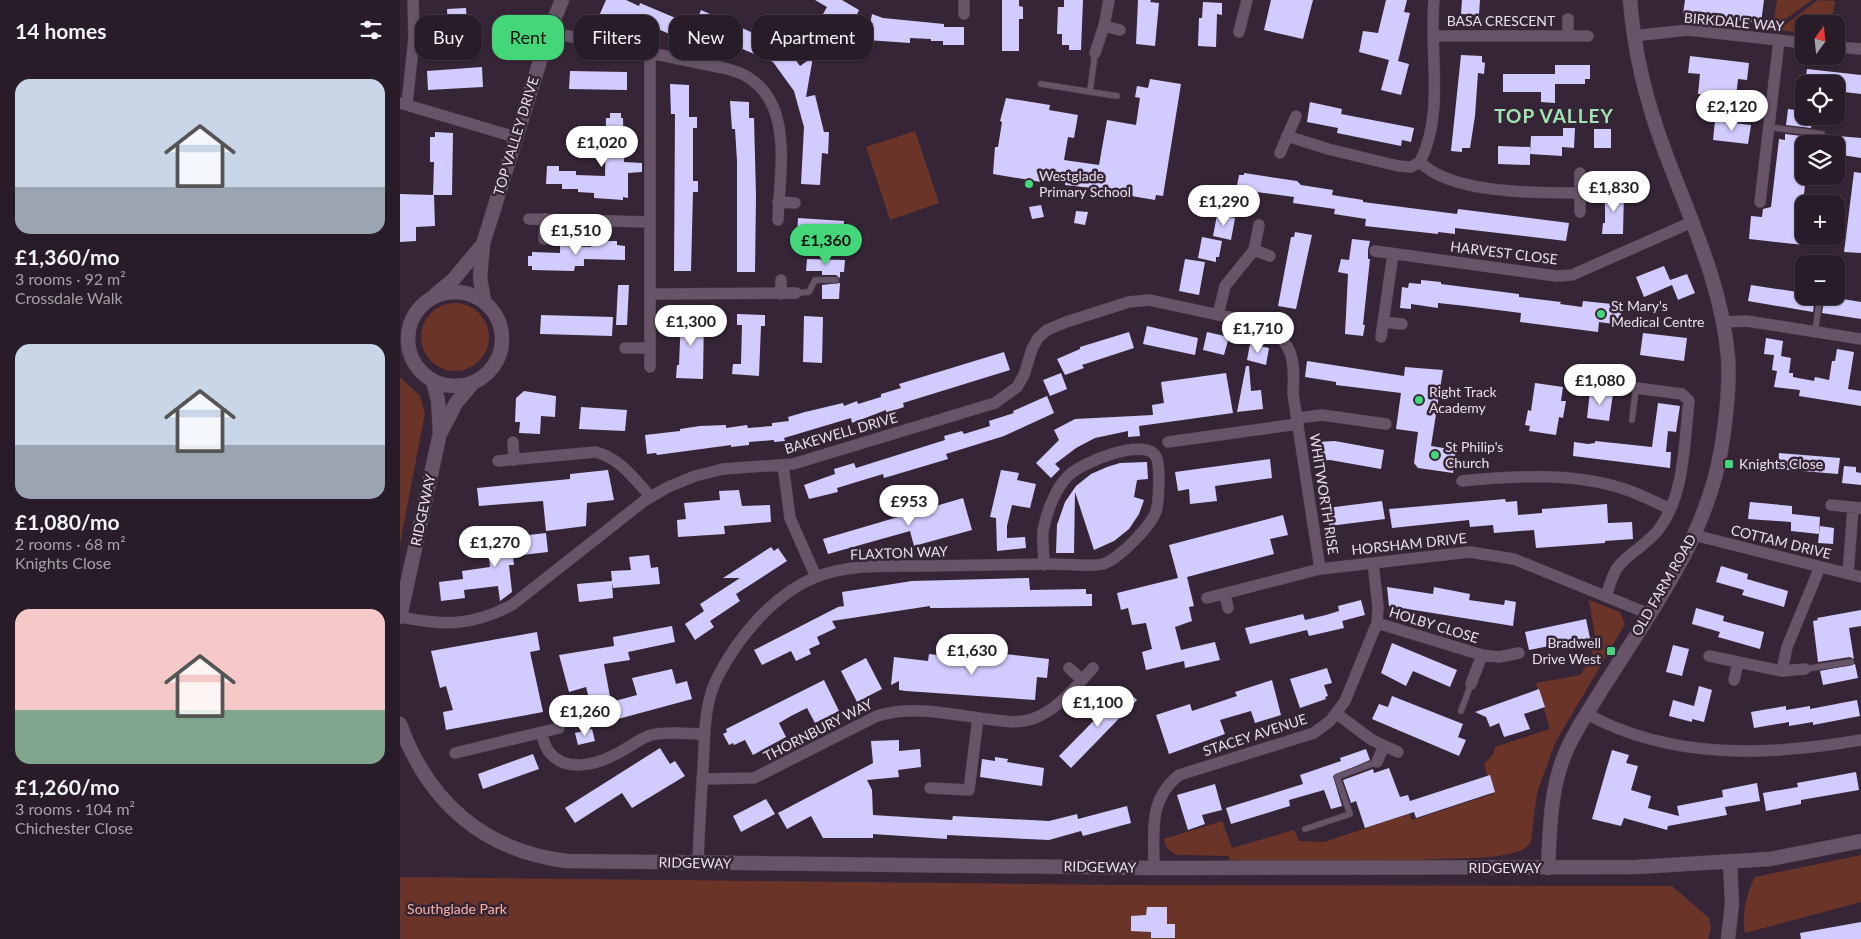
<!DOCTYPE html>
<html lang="en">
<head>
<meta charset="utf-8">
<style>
  :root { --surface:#281c28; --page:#302530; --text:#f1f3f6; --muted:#a5a1a8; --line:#443a45; --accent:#44d77a }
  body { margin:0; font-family:Lato,sans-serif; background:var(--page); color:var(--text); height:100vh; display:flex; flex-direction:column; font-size:19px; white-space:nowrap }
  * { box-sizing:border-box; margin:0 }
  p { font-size:16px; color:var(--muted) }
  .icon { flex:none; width:28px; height:28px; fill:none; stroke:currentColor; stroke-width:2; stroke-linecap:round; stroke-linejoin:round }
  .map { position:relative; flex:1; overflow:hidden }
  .details { display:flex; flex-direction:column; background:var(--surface); width:400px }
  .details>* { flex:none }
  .guide { position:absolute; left:15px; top:15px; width:475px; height:45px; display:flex; gap:10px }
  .needle { width:32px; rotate:15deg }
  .tools { position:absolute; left:1395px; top:15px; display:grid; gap:10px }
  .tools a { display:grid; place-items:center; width:50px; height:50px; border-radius:10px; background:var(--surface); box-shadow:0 1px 4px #0004,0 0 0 1px var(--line); font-size:25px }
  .price { position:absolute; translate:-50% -42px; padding:0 11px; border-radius:18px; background:#fff; color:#222; font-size:16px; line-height:32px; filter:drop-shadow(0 1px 2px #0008) }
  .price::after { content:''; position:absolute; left:50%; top:30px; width:15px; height:11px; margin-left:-8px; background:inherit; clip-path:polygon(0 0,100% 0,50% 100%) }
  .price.active { background:var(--accent); color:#111 }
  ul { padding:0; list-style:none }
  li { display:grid; align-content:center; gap:10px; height:265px; padding:0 15px }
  li span { display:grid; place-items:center; height:155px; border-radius:15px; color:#555 }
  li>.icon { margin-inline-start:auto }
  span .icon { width:90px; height:90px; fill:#fffc; stroke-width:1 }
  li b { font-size:21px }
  h2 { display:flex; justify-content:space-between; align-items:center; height:60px; padding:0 15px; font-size:21px }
  .chip { padding:0 18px; border-radius:15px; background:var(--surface); box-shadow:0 1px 4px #0004,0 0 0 1px var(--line); font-size:18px; line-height:45px }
  .chip.active { background:var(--accent); color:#111 }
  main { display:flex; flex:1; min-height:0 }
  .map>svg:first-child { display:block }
  .green { fill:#6b3428 }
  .building { fill:#d2ccfe }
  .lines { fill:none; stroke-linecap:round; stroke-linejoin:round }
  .service-casing { stroke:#4e404f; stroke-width:7 }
  .minor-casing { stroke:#4e404f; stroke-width:12 }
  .tertiary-casing { stroke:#4e404f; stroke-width:15 }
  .service { stroke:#675468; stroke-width:5.5 }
  .minor { stroke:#675468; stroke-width:11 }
  .tertiary { stroke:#675468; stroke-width:14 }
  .poi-dot { fill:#44d77a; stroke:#352536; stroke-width:2 }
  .labels { text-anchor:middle; stroke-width:5; stroke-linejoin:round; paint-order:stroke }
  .street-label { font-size:14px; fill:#e9dee9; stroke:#352536 }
  .poi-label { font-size:14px; fill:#e9dee9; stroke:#352536; text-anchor:start }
  .park-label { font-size:14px; fill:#feb3a1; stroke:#352536 }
  .district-label { font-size:19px; font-weight:bold; letter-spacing:1px; fill:#a0e5b1; stroke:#352536 }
</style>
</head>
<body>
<main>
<section class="details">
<h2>14 homes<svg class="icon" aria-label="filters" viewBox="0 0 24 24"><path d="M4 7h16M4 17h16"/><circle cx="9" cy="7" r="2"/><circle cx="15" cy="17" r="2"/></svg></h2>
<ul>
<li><span style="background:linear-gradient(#c9d6e8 70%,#9aa5b1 0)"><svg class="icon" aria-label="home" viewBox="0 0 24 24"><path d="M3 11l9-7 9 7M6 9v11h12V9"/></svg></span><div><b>£1,360/mo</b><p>3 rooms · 92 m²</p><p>Crossdale Walk</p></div></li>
<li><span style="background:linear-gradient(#c9d6e8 65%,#9aa5b1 0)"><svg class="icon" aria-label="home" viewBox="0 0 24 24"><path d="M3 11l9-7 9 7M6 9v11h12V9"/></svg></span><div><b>£1,080/mo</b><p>2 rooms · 68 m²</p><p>Knights Close</p></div></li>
<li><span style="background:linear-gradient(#f6c9c9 65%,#7fa58c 0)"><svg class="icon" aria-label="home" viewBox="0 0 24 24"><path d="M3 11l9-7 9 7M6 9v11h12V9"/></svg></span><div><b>£1,260/mo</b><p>3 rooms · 104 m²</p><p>Chichester Close</p></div></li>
</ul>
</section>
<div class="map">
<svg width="1461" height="939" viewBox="0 0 1461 939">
  <rect width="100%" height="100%" fill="#352536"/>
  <path class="green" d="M1377 0H1412L1376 26H1373Z
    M1418 0 1435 1 1432 18 1444 32V38L1436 37V24H1404V33L1378 30Z
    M515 131 539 203 490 220 466 147Z
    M21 337a34 34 0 1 1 68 0a34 34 0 1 1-68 0Z
    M0 377 20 396 25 413 0 544Z
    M1189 600 1220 612 1225 624 1155 743 1137 793 1131 841C1128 848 1121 851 1113 853 1091 859 1064 858 1040 859 970 863 900 862 829 862V856L776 855 767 848 764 839 822 821 832 848 894 830 899 841 924 842 1009 814 1012 820 1093 794 1084 764 1093 754 1095 747 1150 729 1136 683 1180 675 1193 656 1189 638 1195 636Z
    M1461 855V902L1345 933C1341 917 1347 891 1355 877Z
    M0 877 720 885 1272 886 1309 918 1311 928 1308 939H0Z"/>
  <path class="building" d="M206 0H226L239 6 240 3 285 22 279 36 275 34 274 36 258 29 256 34 227 24 226 27 199 16Z
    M415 0H442L459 10 450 30 423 14 427 7Z
    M602 0H619V6L623 7V19H619V51H602Z
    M664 0H683L681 50H669V45H662V34H657L658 7H664Z
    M738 0H751L750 2 759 3 755 46 736 44Z
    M871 0H913L903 39 864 30Z
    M986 0H1007L1004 12 1010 13 998 61 1009 64 1001 95 981 90 989 60 959 52 963 31 978 33Z
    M1062 0H1080L1079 15 1061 14Z
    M1285 0H1364L1361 23 1283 14Z
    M803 2 822 3V15L817 14 816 47 798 46 799 18H802Z
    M66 8 68 41 49 43 47 9Z
    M301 10 387 48 400 66 413 57 406 97 415 95 424 132H429L428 154 422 153 420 185 401 184 404 127 394 91 373 62 317 38 316 40 312 38 310 42 286 31 292 17 297 20Z
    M472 14 483 18 544 24V27H564V45H543V41H531V39L510 38V43L467 40Z
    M449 33 441 52 433 58 426 48Z
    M1061 55 1082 56V62L1085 63 1084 74 1078 73 1075 116 1070 148H1062V152L1051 151Z
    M1290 56 1349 63 1347 80 1338 79 1336 98 1298 94 1300 74 1288 73Z
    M1155 65H1190V79H1185V84H1155Z
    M82 67 83 87 28 90 27 71Z
    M1407 69 1461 75V94L1436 91V84H1405Z
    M170 71 227 72V90L169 89Z
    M1103 74H1155V103L1141 102V92H1103Z
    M750 79 781 84 763 196 756 195 755 200 708 192 709 190 665 185V182L642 178 641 182 593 174 595 147H598L602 122 600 121 606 98 650 105 649 110 678 115 674 138 668 137 664 160 699 165 707 120 736 125 740 98 735 97 737 86 748 88Z
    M270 84 289 85V117H297V128H293V181H298V192H293L291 271H274L275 114H271Z
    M330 101 349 102V118H354L356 196 355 272H337V161L335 129H332Z
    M910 102 942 109 941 114 1014 128 1011 142 1002 140 1001 146 937 133 938 128 907 122Z
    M1388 109 1404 111V116H1413L1411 128 1386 125Z
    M210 113H221V118H223L224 162 242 163V172L228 173V198L223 197V200L194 198V193L178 192V189H162V184H146L147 166H159V171H176V175L205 176 206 118H210Z
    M1315 121 1351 125 1348 144 1313 140Z
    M1163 128H1175L1174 148 1162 147V156L1130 154 1131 136H1163Z
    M1194 129H1211V148H1194Z
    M35 132 53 133 52 195H33L34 162H30V137H35Z
    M1385 134 1410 137V144H1404V176H1406L1401 221H1404V245L1349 239 1351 216 1362 217 1363 209 1371 207 1379 139 1385 140Z
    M1438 136 1461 138V158L1436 154Z
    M1098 146 1130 147V165L1098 164Z
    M1454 172 1461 173V253L1444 252Z
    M844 173 897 181 901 185 933 190 932 195 963 200V202L1057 214 1058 209 1169 223 1166 241 1055 228V234L1038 232V234L965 226 966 219 934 214 935 209 893 203 894 197 841 190 842 186H837L839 175H844Z
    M1205 191H1224L1223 234H1202L1203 223H1205Z
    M0 194 34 195 35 226 16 227V241L0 242Z
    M641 205 644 217 632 219 629 207Z
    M676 211 688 212 685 225 674 223Z
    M817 215 835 218 831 240 813 236Z
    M398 218 444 221 443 239 397 237Z
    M895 232 912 235 896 309 878 306 891 237H894Z
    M802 237 822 241 819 257H816V262L798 258Z
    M952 239 970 241 968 250V259H970L963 325H965L963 336 945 334 948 274 938 272 941 259 949 260Z
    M195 241H217V245L225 246V260L184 259V266H175L174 271 132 270V266H128V256H132V252L160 253V246L191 247V245H195Z
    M407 259 445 260 444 272H440V278L436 275H422V271H406Z
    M785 259 805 262 799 295 779 291Z
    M1264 266 1270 280 1287 274 1295 293 1278 300 1272 285 1244 297 1236 277Z
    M1021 280 1041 282V284L1119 294V297L1161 302 1160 304 1182 307 1183 301 1222 305 1220 325 1199 322 1198 332 1120 322 1121 313 1066 306 1038 303V308L1011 304V309L1000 308 1002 287 1008 288 1009 283 1021 284Z
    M440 283 439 299H422V285Z
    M218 285H229L227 325H216Z
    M1351 285 1404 293V296H1415L1413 312 1348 301Z
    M1425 296 1461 302V319L1422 313Z
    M285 312 301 313V317H304L303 379 276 378 277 365H279L281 316H285Z
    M337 314 365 315V326H361L359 376 332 374 333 364H341L342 325H337Z
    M141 315 213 317 212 336 140 334Z
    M404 316 423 317 422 363 403 362Z
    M747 326 798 338 795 355 743 344Z
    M729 332 734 348 682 365 684 368 665 375 657 359 680 349V347Z
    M807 332 829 337 824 355 803 350Z
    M1243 333 1287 338 1284 361 1240 355Z
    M1366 338 1383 341 1381 356 1391 358 1389 373H1393V377L1414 381 1415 377 1429 380 1432 361H1435L1437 349 1454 352 1448 389 1461 391V406L1399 396 1400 390 1374 387 1377 371 1372 370 1374 355 1364 354Z
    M850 344 869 348 866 365 847 360Z
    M604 352 610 370 503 403 504 407 486 413V410L452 423 451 418 384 438 385 441 374 442V440L349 442V445L331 447V445L257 455 256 453 247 454 245 435 280 431V429L300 426 326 425V428L347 425 348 428 372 426V423L389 421 388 417 405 412 443 403 444 406 457 401 458 404 481 397V394L501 388 499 384Z
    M907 361 1004 376 1005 367 1043 370 1031 446 1056 450 1053 473 1018 468 1014 463 1018 432 996 429 1001 393 936 385V382L905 377Z
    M846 366H849L851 391 861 390 863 409 837 412Z
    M661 373 667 389 650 396 643 380Z
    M826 373 833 413 739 426 740 436 728 437V431L695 438 676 448 655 464 660 469 651 478 636 463 659 440 654 430 675 419 753 415 752 405 764 403 761 382Z
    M1135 383 1163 387 1161 401H1166L1163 418 1159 417 1156 435 1129 431 1130 426 1125 425 1128 410 1131 411Z
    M124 391 156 396 155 417 141 416 140 434 119 433 120 422H115L116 398Z
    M1190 391 1213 394 1209 421 1187 418Z
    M647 396 654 413 604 436 546 454 548 459 538 462 484 478 483 474 437 488 438 492 409 499 404 485 435 474 434 469 454 463 456 468 545 440 544 436 562 431 564 434 590 426 589 421 614 413 613 411Z
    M1258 403 1280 406 1276 432 1268 431 1266 452H1271L1270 468 1173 456 1174 442 1188 444 1195 443V441L1252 447Z
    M181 407 227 410 225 431 179 429Z
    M935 441 984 450 981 469 930 460 915 461V442Z
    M1379 453 1440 458 1438 474 1378 469Z
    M870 459 872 478 815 486 817 501 790 504 789 489 778 491 775 472Z
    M747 462 748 479 737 480 734 497 744 500 739 514 729 529 714 541 694 550 675 492 674 553H656L657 525 665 502 676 486 691 474 707 467 720 463Z
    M1444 466 1456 467V472L1461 473V485L1442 483Z
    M208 470 214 500 187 503 186 526 146 531 143 501 79 506 77 488 170 479V474Z
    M601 470 619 473 617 480 636 484 630 508 612 505 607 526V538L625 537 626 548 597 551 596 518 590 517Z
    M339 490 342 506 370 505 371 522 324 526 325 534 278 537 277 520 286 519 284 503 320 500 319 491Z
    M563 498 572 530 514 546 510 531 428 554 423 539Z
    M1105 499 1106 502 1117 501 1118 515 1142 513V509L1207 504 1208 523 1232 522 1233 539 1205 541V543L1136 548 1134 530 1094 533 1093 525 1070 527 1069 520 992 528 989 509Z
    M982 501 985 519 929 526 927 508Z
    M1350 502 1392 506V514L1420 517 1419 534 1391 531V522L1348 519Z
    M883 515 888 535 870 539 874 554 787 577 794 606 789 607 792 621 775 627 781 650 815 642 820 660 785 668 784 661 746 670 742 652 752 649 746 623 732 625 728 608 721 610 717 593 778 578 769 545Z
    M1420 526 1434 528 1433 544 1418 543Z
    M146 533 148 552 113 556 114 565H109L112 592 100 601 98 586 64 590 65 598 41 601 39 582 63 579 62 571 90 567 88 548 112 545 111 537Z
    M371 547 374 551 378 548 387 561 336 594 340 601 310 621 314 627 295 640 285 624 304 611 300 604 340 578H323Z
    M249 555 251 568 258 567 260 584 213 588 212 582 213 598 179 602 177 584 212 581 211 571 231 570 229 557Z
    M1321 566 1348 574 1347 579 1388 591 1384 607 1342 595 1344 590 1316 582Z
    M629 578 630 590 686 589V594H692V606L541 608H530V606L432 621 436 628 417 637 420 644 409 649 411 654 396 661 391 651 362 665 354 650 438 607 444 606 442 592 512 581Z
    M987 587 1033 594 1034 587 1070 594 1069 600 1104 605 1105 600 1116 602 1113 626 989 606Z
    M961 600 965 615 942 621 940 612 944 628 909 636 907 630 850 644 845 628 903 614 905 620 926 615 939 611 938 606Z
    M1296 608 1324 616 1323 621 1364 632 1360 649 1318 637 1320 632 1292 624Z
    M1461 610V626L1449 628 1454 659 1450 657 1418 662 1413 621 1418 620 1417 618Z
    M1186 619 1190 638 1129 650 1125 632Z
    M272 626 275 642 228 652 230 660 204 664 211 702 237 695 232 678 272 669 276 684 287 681 292 699 196 725 186 687 169 692 159 655 214 646 213 637Z
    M137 632 140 650 130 652 143 712 46 730 43 712 53 710 46 686 40 688 31 651Z
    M992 643 1057 670 1050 687 1013 671 1006 686 981 673Z
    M1273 645 1289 649 1282 676 1266 672Z
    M589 652 649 659 647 678 637 677 635 700 506 691 499 690V681L491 685 494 657 528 661 529 654 588 661Z
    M466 658 482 689 457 702 441 671Z
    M1455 664 1458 678 1423 685 1420 671Z
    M927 668 932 683 924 685 928 696 925 697 926 699 900 708 890 679Z
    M424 680 439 711 415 723 407 708 391 716 379 723 386 737 353 755 345 740 334 745 333 743 329 745 323 734 327 732 326 729Z
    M872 680 881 715 855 723 851 711 820 720 825 734 769 754 756 715 790 704 792 711 837 696 835 692Z
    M1299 686 1312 690 1304 722 1292 719V722L1269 716 1273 700 1294 706Z
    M725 689 737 700 671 768 659 756Z
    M1139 689 1145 707 1124 714 1130 729 1104 737 1099 723 1090 727 1086 717 1075 712Z
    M992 696 1063 724 1058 737 1066 740 1059 756 972 719 979 704 988 707Z
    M1457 700 1460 716 1413 725V722L1389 726V722L1354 728 1351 712 1386 706V710L1410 706V709Z
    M192 729 195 741 178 745 175 733Z
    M499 740V751L520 749 521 767 498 770 499 777 467 780 472 790 473 815 552 820 553 816 649 821 677 814 678 819 727 806 731 823 683 836 681 831 649 840 547 835V839L473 834V838H423L411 816 387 829 378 813 473 763 471 741Z
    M260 748 270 764 275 761 285 776 232 808 222 793 175 823 165 808Z
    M966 749 970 760 933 776 942 806 931 809 924 790 889 800 890 806 831 824 826 808 903 784 900 775 941 761 940 758Z
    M1212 750 1229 755 1226 763 1238 766 1231 790 1251 796 1248 808 1279 816 1277 806 1323 797 1322 790 1357 783 1360 801 1325 807 1327 815 1268 826 1267 830 1224 818 1221 826 1192 819Z
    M133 754 139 769 83 789 78 774Z
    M595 757 608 759 607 762 644 768 642 786 580 777 582 759 595 761Z
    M989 768 1000 797 1008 795 1010 801 1090 775 1095 792 1016 818 1014 812 965 828 956 801 951 803 943 780 973 769 974 773Z
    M1456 772 1459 790 1401 800V804L1366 811 1363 793 1398 787 1397 783Z
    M815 784 822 810 802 815 805 824 788 830 777 795Z
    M366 799 375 814 341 832 333 816Z
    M747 907H767V924H775V938H751V932L731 931V916L746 915Z
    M1461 922V939H1401L1400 933Z"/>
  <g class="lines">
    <defs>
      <path id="service" d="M641 84 717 96
        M690 92 695 53
        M1369 127 1422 134
        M1436 284 1439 285
        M396 293 409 292 415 280H436
        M1415 332 1420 296
        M1176 381 1236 388 1232 420
        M1405 669 1451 662
        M1061 711 1071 684
        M905 829 950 814 937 777 977 762"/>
      <path id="minor" d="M564 14V0
        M1168 19V36
        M704 26 720 30
        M149 32 328 69C334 71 341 73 346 76 395 104 379 174 378 220
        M839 32 847 0
        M1034 36H1188
        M1233 36 1288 30 1404 43
        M1436 47 1461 49
        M250 53V367
        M695 53 704 26 709 0
        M0 103 115 137
        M7 104 14 38 13 0
        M887 136 928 149 998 166 1011 167 1020 162C1045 112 1029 53 1034 0
        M880 153 896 116
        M1020 162C1051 194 1137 193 1180 193
        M1180 173V212
        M378 202 395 203
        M1360 202 1379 40
        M129 219 250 222
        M144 239 145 219
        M854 250 870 256
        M975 251 1156 276 1172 275 1292 222
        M381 280V294
        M250 294 396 293
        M818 315 825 286 854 250 859 225
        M983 322 1002 324
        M1323 322 1347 321 1461 339
        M981 337 993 254
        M225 348H250
        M897 418 922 415 986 424
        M113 442 114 460
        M768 442 898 424
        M98 461 196 452C221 459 234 479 251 497
        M383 465 390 518 416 577
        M1062 481C1115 476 1173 472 1224 489 1240 494 1255 502 1270 509
        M1431 505 1461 508
        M1294 535 1461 577
        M1448 574 1453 508
        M825 594 828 608
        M1206 596C1209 587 1212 576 1217 568 1228 553 1247 545 1259 529 1285 494 1284 443 1289 401L1282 394 1236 388
        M807 598 920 569 1070 552 1114 559 1249 614
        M0 617C44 626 72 626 112 605L244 501 268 487 295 476 323 469 393 464 595 403 617 387 624 375 632 349 638 338 647 330 666 322 729 302 749 300 861 324C894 341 895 360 893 394L920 569
        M977 623 1082 655 1099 657 1119 653
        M1309 656 1382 671 1405 669
        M669 668 682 680
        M1382 671 1387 647 1420 567
        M1334 680 1338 662
        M1071 684 1082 655
        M937 714 972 740 998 752
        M1187 714C1271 760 1369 756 1461 740
        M141 732C143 739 145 748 150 753 166 772 195 765 214 755 226 750 238 739 251 735 268 731 288 734 305 734
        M55 753 159 728
        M977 762 984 746
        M302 779 354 778 477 716C513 705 550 714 586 719 602 721 617 724 632 719 657 711 676 686 693 668
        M530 788 569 790 578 718
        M298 863C299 831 301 800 303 768 305 737 303 705 318 676 339 636 374 594 416 577 449 564 489 566 524 566 566 565 609 565 652 564 666 564 691 567 703 564 719 559 751 526 756 511 759 502 760 469 757 459 749 434 680 463 668 476 655 489 646 514 643 531 642 542 644 554 644 565
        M754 868C754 831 748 800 779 775L914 733 930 721 945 701 977 623 978 607 973 563"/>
      <path id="tertiary" d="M8 339a47 47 0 1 1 94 0a47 47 0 1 1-94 0Z
        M36 294 53 280 83 244
        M84 301 80 278 83 244 149 32 162 0
        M41 432 56 403 73 383
        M0 617 40 433 38 400 33 381
        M0 724C28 802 84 851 167 861L754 868 1237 867 1370 859 1461 841
        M1148 868C1150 828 1150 787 1167 749 1176 729 1190 709 1202 689 1249 614 1306 539 1321 450 1326 420 1330 387 1328 357 1322 284 1289 217 1264 149 1246 101 1234 51 1230 0
        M1328 939 1332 904 1330 863"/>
    </defs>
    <use href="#service" class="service-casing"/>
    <use href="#minor" class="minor-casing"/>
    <use href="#tertiary" class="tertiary-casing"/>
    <use href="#service" class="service"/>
    <use href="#minor" class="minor"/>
    <use href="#tertiary" class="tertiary"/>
  </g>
  <g class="poi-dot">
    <circle cx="629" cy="184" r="5"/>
    <circle cx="1201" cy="314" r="5"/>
    <circle cx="1019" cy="400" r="5"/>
    <circle cx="1035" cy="455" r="5"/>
    <rect x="1324" y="459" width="10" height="10" rx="2.5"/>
    <rect x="1206" y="646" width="10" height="10" rx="2.5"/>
  </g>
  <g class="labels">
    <g class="street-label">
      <text x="1101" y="26">BASA CRESCENT</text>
      <text transform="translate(1334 22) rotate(5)" y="5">BIRKDALE WAY</text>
      <text transform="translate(116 136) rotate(-73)" y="5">TOP VALLEY DRIVE</text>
      <text transform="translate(1104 253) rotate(7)" y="5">HARVEST CLOSE</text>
      <text transform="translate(441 433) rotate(-16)" y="5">BAKEWELL DRIVE</text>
      <text transform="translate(924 494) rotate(81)" y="5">WHITWORTH RISE</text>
      <text transform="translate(23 510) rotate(-78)" y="5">RIDGEWAY</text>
      <text transform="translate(1381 542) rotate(14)" y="5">COTTAM DRIVE</text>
      <text transform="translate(1009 544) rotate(-6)" y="5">HORSHAM DRIVE</text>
      <text transform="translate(499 553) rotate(-2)" y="5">FLAXTON WAY</text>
      <text transform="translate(1264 585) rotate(-60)" y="5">OLD FARM ROAD</text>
      <text transform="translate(1034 625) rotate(17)" y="5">HOLBY CLOSE</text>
      <text transform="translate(418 730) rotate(-27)" y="5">THORNBURY WAY</text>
      <text transform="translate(855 735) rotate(-18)" y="5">STACEY AVENUE</text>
      <text transform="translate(295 863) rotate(1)" y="5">RIDGEWAY</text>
      <text transform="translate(700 867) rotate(1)" y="5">RIDGEWAY</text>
      <text x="1105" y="873">RIDGEWAY</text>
    </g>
    <g class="poi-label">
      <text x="639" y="181">Westglade<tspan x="639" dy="16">Primary School</tspan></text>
      <text x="1211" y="311">St Mary's<tspan x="1211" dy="16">Medical Centre</tspan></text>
      <text x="1029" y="397">Right Track<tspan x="1029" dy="16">Academy</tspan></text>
      <text x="1045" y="452">St Philip's<tspan x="1045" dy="16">Church</tspan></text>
      <text x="1339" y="469">Knights Close</text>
      <text x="1201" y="648" text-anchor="end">Bradwell<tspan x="1201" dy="16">Drive West</tspan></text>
    </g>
    <g class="park-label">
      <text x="57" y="914">Southglade Park</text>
    </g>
    <g class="district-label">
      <text x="1154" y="123">TOP VALLEY</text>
    </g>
  </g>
</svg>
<div class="tools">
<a><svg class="needle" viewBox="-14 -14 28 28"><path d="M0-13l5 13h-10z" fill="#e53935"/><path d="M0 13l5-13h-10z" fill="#a5a1a8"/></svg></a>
<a><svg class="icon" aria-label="locate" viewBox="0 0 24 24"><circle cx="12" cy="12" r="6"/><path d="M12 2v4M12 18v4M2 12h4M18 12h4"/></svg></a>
<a><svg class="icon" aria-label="layers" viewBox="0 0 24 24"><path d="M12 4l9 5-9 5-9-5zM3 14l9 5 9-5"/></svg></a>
<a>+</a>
<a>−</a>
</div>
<b class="price" style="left:1332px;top:132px">£2,120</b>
<b class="price" style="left:202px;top:168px">£1,020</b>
<b class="price" style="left:1214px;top:213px">£1,830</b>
<b class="price" style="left:824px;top:227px">£1,290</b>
<b class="price" style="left:176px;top:256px">£1,510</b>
<b class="price active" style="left:426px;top:266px">£1,360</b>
<b class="price" style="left:291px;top:347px">£1,300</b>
<b class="price" style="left:858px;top:354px">£1,710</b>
<b class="price" style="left:1200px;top:406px">£1,080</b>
<b class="price" style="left:509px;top:527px">£953</b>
<b class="price" style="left:95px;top:568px">£1,270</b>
<b class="price" style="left:572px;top:676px">£1,630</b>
<b class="price" style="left:698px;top:728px">£1,100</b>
<b class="price" style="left:185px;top:737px">£1,260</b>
<div class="guide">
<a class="chip">Buy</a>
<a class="chip active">Rent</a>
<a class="chip">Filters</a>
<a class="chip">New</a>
<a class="chip">Apartment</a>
</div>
</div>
</main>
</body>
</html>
